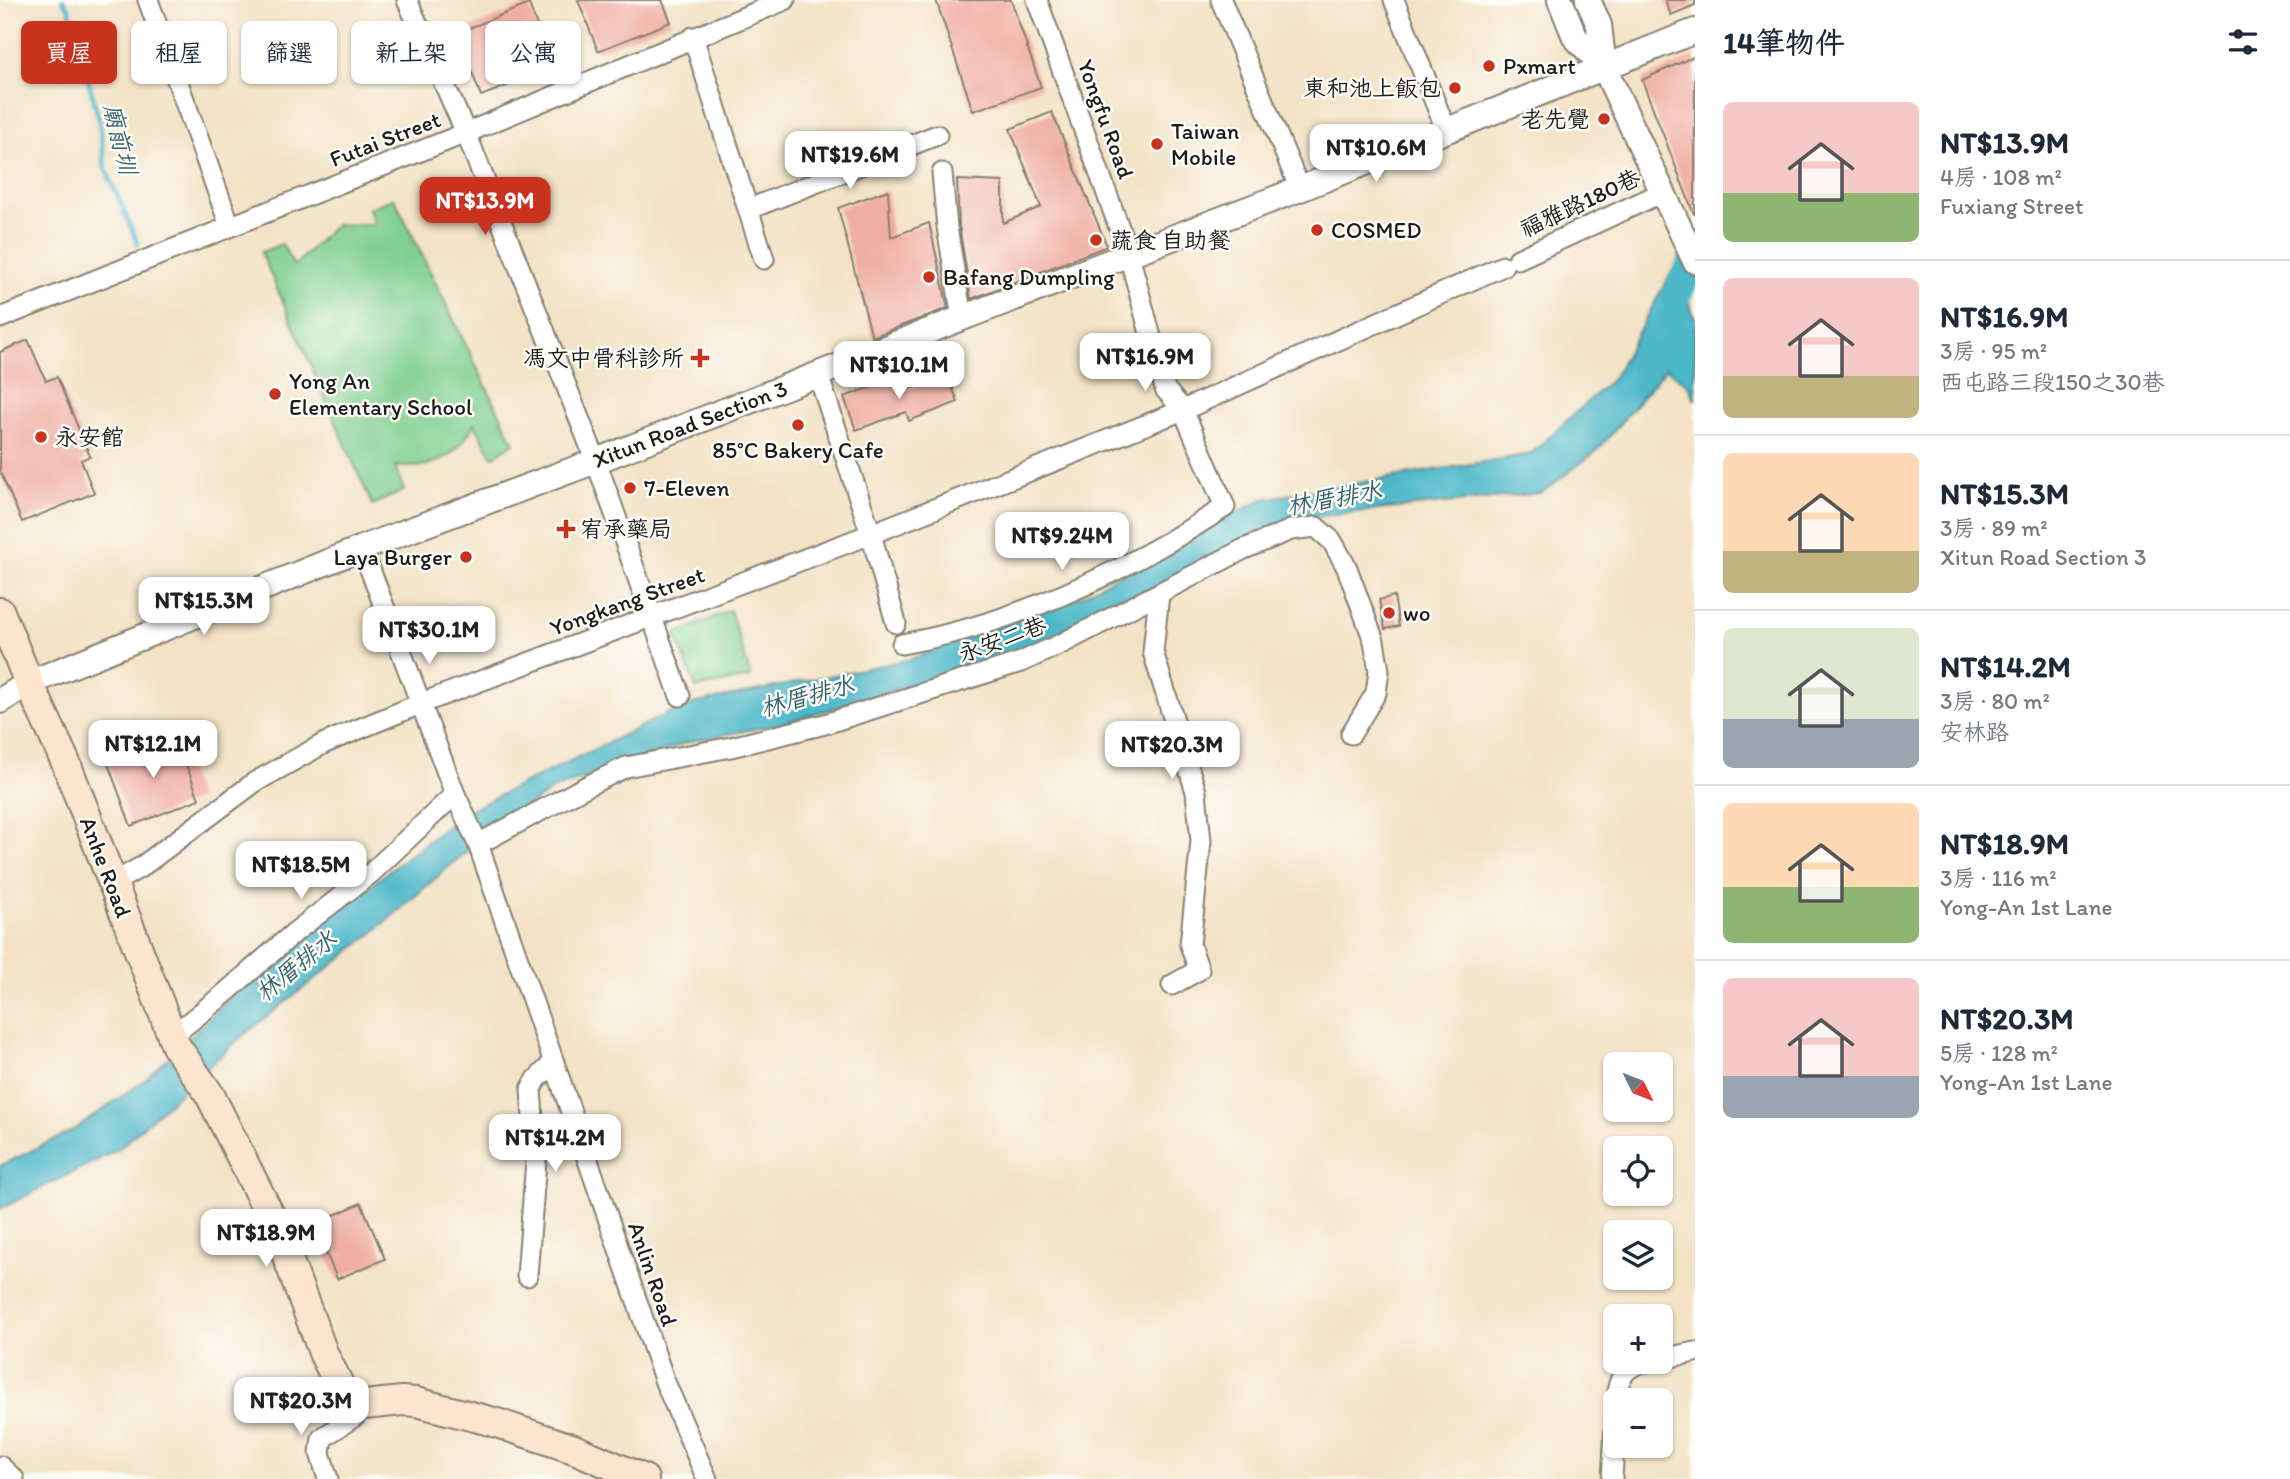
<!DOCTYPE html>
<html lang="zh-TW">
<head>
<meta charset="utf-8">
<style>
  :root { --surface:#fff; --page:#f2f2f3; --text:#1f2937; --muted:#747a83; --line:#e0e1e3; --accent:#c8321e }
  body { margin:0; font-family:Itim,"LXGW WenKai TC",sans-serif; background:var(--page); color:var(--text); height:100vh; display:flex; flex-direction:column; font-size:26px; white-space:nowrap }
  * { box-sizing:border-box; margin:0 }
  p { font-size:23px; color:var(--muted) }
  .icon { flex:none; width:38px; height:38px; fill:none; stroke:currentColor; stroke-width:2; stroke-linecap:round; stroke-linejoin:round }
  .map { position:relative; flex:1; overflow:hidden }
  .sheet { display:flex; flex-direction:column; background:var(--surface); width:595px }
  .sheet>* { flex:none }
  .banner { position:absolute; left:21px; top:21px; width:665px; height:63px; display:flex; gap:14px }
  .needle { width:46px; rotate:133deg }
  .tools { position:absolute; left:1603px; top:1052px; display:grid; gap:14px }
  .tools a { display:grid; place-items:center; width:70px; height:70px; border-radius:10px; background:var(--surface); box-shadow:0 2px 5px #0004; font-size:35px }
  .price { position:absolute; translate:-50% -60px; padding:0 16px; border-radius:14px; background:#fff; color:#222; font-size:23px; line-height:46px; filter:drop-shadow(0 2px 4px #0008) }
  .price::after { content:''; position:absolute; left:50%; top:42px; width:21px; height:16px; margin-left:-10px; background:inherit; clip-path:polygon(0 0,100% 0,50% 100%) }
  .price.selected { background:var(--accent); color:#fff }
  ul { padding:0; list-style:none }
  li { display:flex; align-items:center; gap:21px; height:175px; padding:0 28px }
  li+li { border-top:2px solid var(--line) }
  li span { display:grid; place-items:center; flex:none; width:196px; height:140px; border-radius:10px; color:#555 }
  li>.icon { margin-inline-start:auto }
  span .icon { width:84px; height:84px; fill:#fffc; stroke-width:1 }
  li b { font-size:30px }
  h2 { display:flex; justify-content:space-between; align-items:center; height:84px; padding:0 28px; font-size:30px }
  .pill { padding:0 24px; border-radius:10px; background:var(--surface); box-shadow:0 2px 5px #0004; font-size:24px; line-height:63px }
  .pill.selected { background:var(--accent); color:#fff }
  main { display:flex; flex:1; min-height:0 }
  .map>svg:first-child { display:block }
  .green { fill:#7fcf90; stroke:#4e7656; stroke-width:2 }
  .water { fill:#4cb7c9; stroke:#346a72; stroke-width:2 }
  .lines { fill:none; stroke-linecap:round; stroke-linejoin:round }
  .stream { stroke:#4cb7c9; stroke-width:5 }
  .river { stroke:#4cb7c9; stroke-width:30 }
  .building { fill:#f0ada2 }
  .minor-casing { stroke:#887f70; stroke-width:23 }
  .tertiary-casing { stroke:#887f70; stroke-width:28 }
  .secondary-casing { stroke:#887f70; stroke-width:32 }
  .minor { stroke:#fff; stroke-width:19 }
  .tertiary { stroke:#fff; stroke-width:24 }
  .secondary { stroke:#fce5cf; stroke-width:28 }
  .poi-dot { fill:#c8321e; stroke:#fdfcf7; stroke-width:2.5 }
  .labels { text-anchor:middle; stroke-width:5; stroke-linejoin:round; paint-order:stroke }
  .poi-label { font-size:23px; fill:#1c1c1c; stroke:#fdfcf7; text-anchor:start }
  .street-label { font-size:23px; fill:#1c1c1c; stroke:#fdfcf7 }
  .water-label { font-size:24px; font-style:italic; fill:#32626a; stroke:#fdfcf7 }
</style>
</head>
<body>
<main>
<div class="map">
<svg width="1695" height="1479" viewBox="0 0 1695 1479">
  <rect width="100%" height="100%" fill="#fdfcf7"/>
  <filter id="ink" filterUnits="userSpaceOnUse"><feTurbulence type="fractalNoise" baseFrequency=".0143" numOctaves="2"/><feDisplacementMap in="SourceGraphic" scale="14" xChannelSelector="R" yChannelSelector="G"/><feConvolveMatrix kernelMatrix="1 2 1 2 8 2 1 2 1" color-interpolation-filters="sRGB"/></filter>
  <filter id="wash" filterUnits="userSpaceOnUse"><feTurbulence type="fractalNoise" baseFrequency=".00686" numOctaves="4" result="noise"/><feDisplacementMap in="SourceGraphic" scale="28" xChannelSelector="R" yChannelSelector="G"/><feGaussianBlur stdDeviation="1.57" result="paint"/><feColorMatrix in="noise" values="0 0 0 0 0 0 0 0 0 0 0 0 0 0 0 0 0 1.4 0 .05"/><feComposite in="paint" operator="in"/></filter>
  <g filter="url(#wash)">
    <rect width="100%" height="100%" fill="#f3e2c5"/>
    <path class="green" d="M394 198 514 443 493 457 474 423C459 457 431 471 395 466L404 491 372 505 261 252 282 244 294 266 335 225 374 224 369 208Z
      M730 610 751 677 696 688 675 634Z"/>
    <path class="water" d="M1675 266 1695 319V400L1689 386 1666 368 1598 450 1541 493 1300 518 1167 581 1047 644 781 724 692 741 554 789 492 829 374 932 240 1038 117 1150 0 1209V1166L74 1130 145 1080 259 971 467 811 683 706 911 659 1079 597 1176 543 1263 499 1531 454 1613 378Z"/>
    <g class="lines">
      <path class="stream" d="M63 0 69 9 99 120 105 167 138 244"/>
      <path class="river" d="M1664 320 1695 257"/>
    </g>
    <g id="blocks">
      <path class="building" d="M578 0H662L671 22 598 51Z
        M936 0H1011L1041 87 973 111Z
        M1665 0H1695V5L1671 15Z
        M529 4 553 68 481 96 457 33Z
        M1695 56V214H1694L1642 80Z
        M1052 112 1107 246 971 299 959 225 957 180 1003 182V223L1041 207 1010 129Z
        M888 190 891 237 929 223 948 308 872 337 838 208Z
        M28 340 46 381 57 377 90 456 81 460 94 493 22 522 0 471V352Z
        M947 374 958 402 909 421 906 412 856 430 844 397 893 379 898 393Z
        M1394 596 1399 626 1385 629 1379 600Z
        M175 735 199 799 131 826 107 761Z
        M361 1203 385 1259 337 1279 314 1224Z"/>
    </g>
  </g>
  <g filter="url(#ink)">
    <use href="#blocks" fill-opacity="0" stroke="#887f70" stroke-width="2"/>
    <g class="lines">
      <defs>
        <path id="minor" d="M148 0 230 226
          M407 0 466 133 596 461 680 696
          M1221 0 1300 189
          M1394 0 1447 132
          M693 37 764 259
          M942 173 947 227 962 318
          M749 209 937 135
          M1518 259 1663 192
          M0 318 466 133 785 0
          M818 374 871 534 896 623
          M362 548 455 794 478 844 665 1382 707 1479
          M1159 594 1153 652 1196 792 1201 841 1190 945 1199 970 1172 985
          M902 644C1018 623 1127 571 1225 507L1183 410 1165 389 1129 255 1037 0
          M478 844 589 785 626 767 731 747 825 724 1021 662 1063 643 1244 549 1291 530 1316 527 1332 541 1347 568 1374 641 1379 671 1376 693 1351 734
          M113 883 141 867 255 782 325 743 422 703 871 534 1183 410 1503 266
          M172 1036 223 995 295 932 370 874 455 794
          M527 1276 536 1161 531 1089 537 1079 554 1062
          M1661 1359 1695 1352
          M1617 1400C1616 1380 1626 1365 1646 1362
          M0 1466 14 1479
          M328 1479 320 1453 322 1438 355 1416V1406
          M1612 1479 1615 1429"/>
        <path id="tertiary" d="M1560 0 1575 37 1604 67
          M1588 0 1599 25 1604 67 1695 261
          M0 701 29 683 362 548 596 461 962 318 1300 189 1695 31"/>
        <path id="secondary" d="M0 612 29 683 66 763 176 1046 210 1095 276 1227 324 1355 347 1400 355 1406 402 1401 416 1402 494 1422 574 1449 644 1479"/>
      </defs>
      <use href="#minor" class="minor-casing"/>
      <use href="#tertiary" class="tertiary-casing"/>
      <use href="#secondary" class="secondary-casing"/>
      <use href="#minor" class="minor"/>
      <use href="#tertiary" class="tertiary"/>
      <use href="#secondary" class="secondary"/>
    </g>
  </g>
  <g class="poi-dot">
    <circle cx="1489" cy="66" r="7"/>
    <circle cx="1455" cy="88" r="7"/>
    <circle cx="1604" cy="119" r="7"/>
    <circle cx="1157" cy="144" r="7"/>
    <circle cx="1317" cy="230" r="7"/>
    <circle cx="1096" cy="240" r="7"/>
    <circle cx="929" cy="277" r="7"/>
    <path d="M696.5 347.5h7v7h7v7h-7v7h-7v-7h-7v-7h7z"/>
    <circle cx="275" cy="394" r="7"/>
    <circle cx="798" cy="425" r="7"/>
    <circle cx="41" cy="437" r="7"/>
    <circle cx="630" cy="488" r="7"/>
    <path d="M562.5 518.5h7v7h7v7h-7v7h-7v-7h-7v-7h7z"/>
    <circle cx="466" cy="557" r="7"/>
    <circle cx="1389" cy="613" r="7"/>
  </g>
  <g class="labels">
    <g class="poi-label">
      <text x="1503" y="74">Pxmart</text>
      <text x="1441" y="96" text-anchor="end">東和池上飯包</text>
      <text x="1590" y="127" text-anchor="end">老先覺</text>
      <text x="1171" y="139">Taiwan<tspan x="1171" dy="26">Mobile</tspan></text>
      <text x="1331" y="238">COSMED</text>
      <text x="1110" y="248">蔬食 自助餐</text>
      <text x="943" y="285">Bafang Dumpling</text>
      <text x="684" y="366" text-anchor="end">馮文中骨科診所</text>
      <text x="289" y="389">Yong An<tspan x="289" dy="26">Elementary School</tspan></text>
      <text x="55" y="445">永安館</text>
      <text x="798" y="458" text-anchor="middle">85°C Bakery Cafe</text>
      <text x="644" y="496">7-Eleven</text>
      <text x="580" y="537">宥承藥局</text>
      <text x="452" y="565" text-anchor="end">Laya Burger</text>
      <text x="1403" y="621">wo</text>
    </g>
    <g class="street-label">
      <text transform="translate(1106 119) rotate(70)" y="8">Yongfu Road</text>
      <text transform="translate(385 139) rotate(-21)" y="8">Futai Street</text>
      <text transform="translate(1580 203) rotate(-25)" y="8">福雅路180巷</text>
      <text transform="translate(690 424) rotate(-21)" y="8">Xitun Road Section 3</text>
      <text transform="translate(627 601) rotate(-20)" y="8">Yongkang Street</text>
      <text transform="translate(1002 639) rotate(-20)" y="8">永安二巷</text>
      <text transform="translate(106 867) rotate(69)" y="8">Anhe Road</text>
      <text transform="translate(653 1274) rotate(71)" y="8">Anlin Road</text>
    </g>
    <g class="water-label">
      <text transform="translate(120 139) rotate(76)" y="8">廟前圳</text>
      <text transform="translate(1334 498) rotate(-10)" y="8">林厝排水</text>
      <text transform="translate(807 696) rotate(-15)" y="8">林厝排水</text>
      <text transform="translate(296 966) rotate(-39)" y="8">林厝排水</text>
    </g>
  </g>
</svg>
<div class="tools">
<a><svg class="needle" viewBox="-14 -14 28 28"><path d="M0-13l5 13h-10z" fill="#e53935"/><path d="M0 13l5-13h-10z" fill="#747a83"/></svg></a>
<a><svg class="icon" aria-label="locate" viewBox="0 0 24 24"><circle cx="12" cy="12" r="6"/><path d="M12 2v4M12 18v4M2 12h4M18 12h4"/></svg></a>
<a><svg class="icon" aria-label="layers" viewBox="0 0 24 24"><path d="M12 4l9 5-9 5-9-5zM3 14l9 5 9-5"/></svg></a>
<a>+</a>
<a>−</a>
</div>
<b class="price" style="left:1376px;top:184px">NT$10.6M</b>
<b class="price" style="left:850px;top:191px">NT$19.6M</b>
<b class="price selected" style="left:485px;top:237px">NT$13.9M</b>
<b class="price" style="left:1145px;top:393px">NT$16.9M</b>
<b class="price" style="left:899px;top:401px">NT$10.1M</b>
<b class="price" style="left:1062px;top:572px">NT$9.24M</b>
<b class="price" style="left:204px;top:637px">NT$15.3M</b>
<b class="price" style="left:429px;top:666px">NT$30.1M</b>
<b class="price" style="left:153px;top:780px">NT$12.1M</b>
<b class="price" style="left:1172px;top:781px">NT$20.3M</b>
<b class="price" style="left:301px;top:901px">NT$18.5M</b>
<b class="price" style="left:555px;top:1174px">NT$14.2M</b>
<b class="price" style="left:266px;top:1269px">NT$18.9M</b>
<b class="price" style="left:301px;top:1437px">NT$20.3M</b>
<div class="banner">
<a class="pill selected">買屋</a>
<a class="pill">租屋</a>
<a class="pill">篩選</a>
<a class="pill">新上架</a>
<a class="pill">公寓</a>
</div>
</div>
<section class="sheet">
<h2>14筆物件<svg class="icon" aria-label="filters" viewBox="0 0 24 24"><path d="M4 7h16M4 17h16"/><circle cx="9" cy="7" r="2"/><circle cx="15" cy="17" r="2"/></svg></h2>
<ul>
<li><span style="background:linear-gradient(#f6c9c9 65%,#8fb573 0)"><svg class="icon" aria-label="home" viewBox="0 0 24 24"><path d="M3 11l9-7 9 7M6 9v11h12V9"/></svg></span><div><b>NT$13.9M</b><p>4房 · 108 m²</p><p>Fuxiang Street</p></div></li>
<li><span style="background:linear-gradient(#f6c9c9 70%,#c2b280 0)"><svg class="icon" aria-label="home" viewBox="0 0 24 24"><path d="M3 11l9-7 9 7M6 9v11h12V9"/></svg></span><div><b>NT$16.9M</b><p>3房 · 95 m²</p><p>西屯路三段150之30巷</p></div></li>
<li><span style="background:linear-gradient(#ffd9b3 70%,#c2b280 0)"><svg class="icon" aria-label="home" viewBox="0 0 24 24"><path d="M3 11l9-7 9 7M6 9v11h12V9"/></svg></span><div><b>NT$15.3M</b><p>3房 · 89 m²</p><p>Xitun Road Section 3</p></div></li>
<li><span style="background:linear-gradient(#dfe7d0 65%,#9aa5b1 0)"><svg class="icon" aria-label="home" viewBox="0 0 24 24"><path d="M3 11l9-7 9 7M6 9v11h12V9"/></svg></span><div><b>NT$14.2M</b><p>3房 · 80 m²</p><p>安林路</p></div></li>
<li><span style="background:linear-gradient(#ffd9b3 60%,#8fb573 0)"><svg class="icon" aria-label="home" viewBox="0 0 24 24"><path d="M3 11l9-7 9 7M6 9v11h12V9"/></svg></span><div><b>NT$18.9M</b><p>3房 · 116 m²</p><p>Yong-An 1st Lane</p></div></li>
<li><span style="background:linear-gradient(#f6c9c9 70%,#9aa5b1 0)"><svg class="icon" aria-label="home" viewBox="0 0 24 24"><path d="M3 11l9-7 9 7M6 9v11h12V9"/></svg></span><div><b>NT$20.3M</b><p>5房 · 128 m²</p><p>Yong-An 1st Lane</p></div></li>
</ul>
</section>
</main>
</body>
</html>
